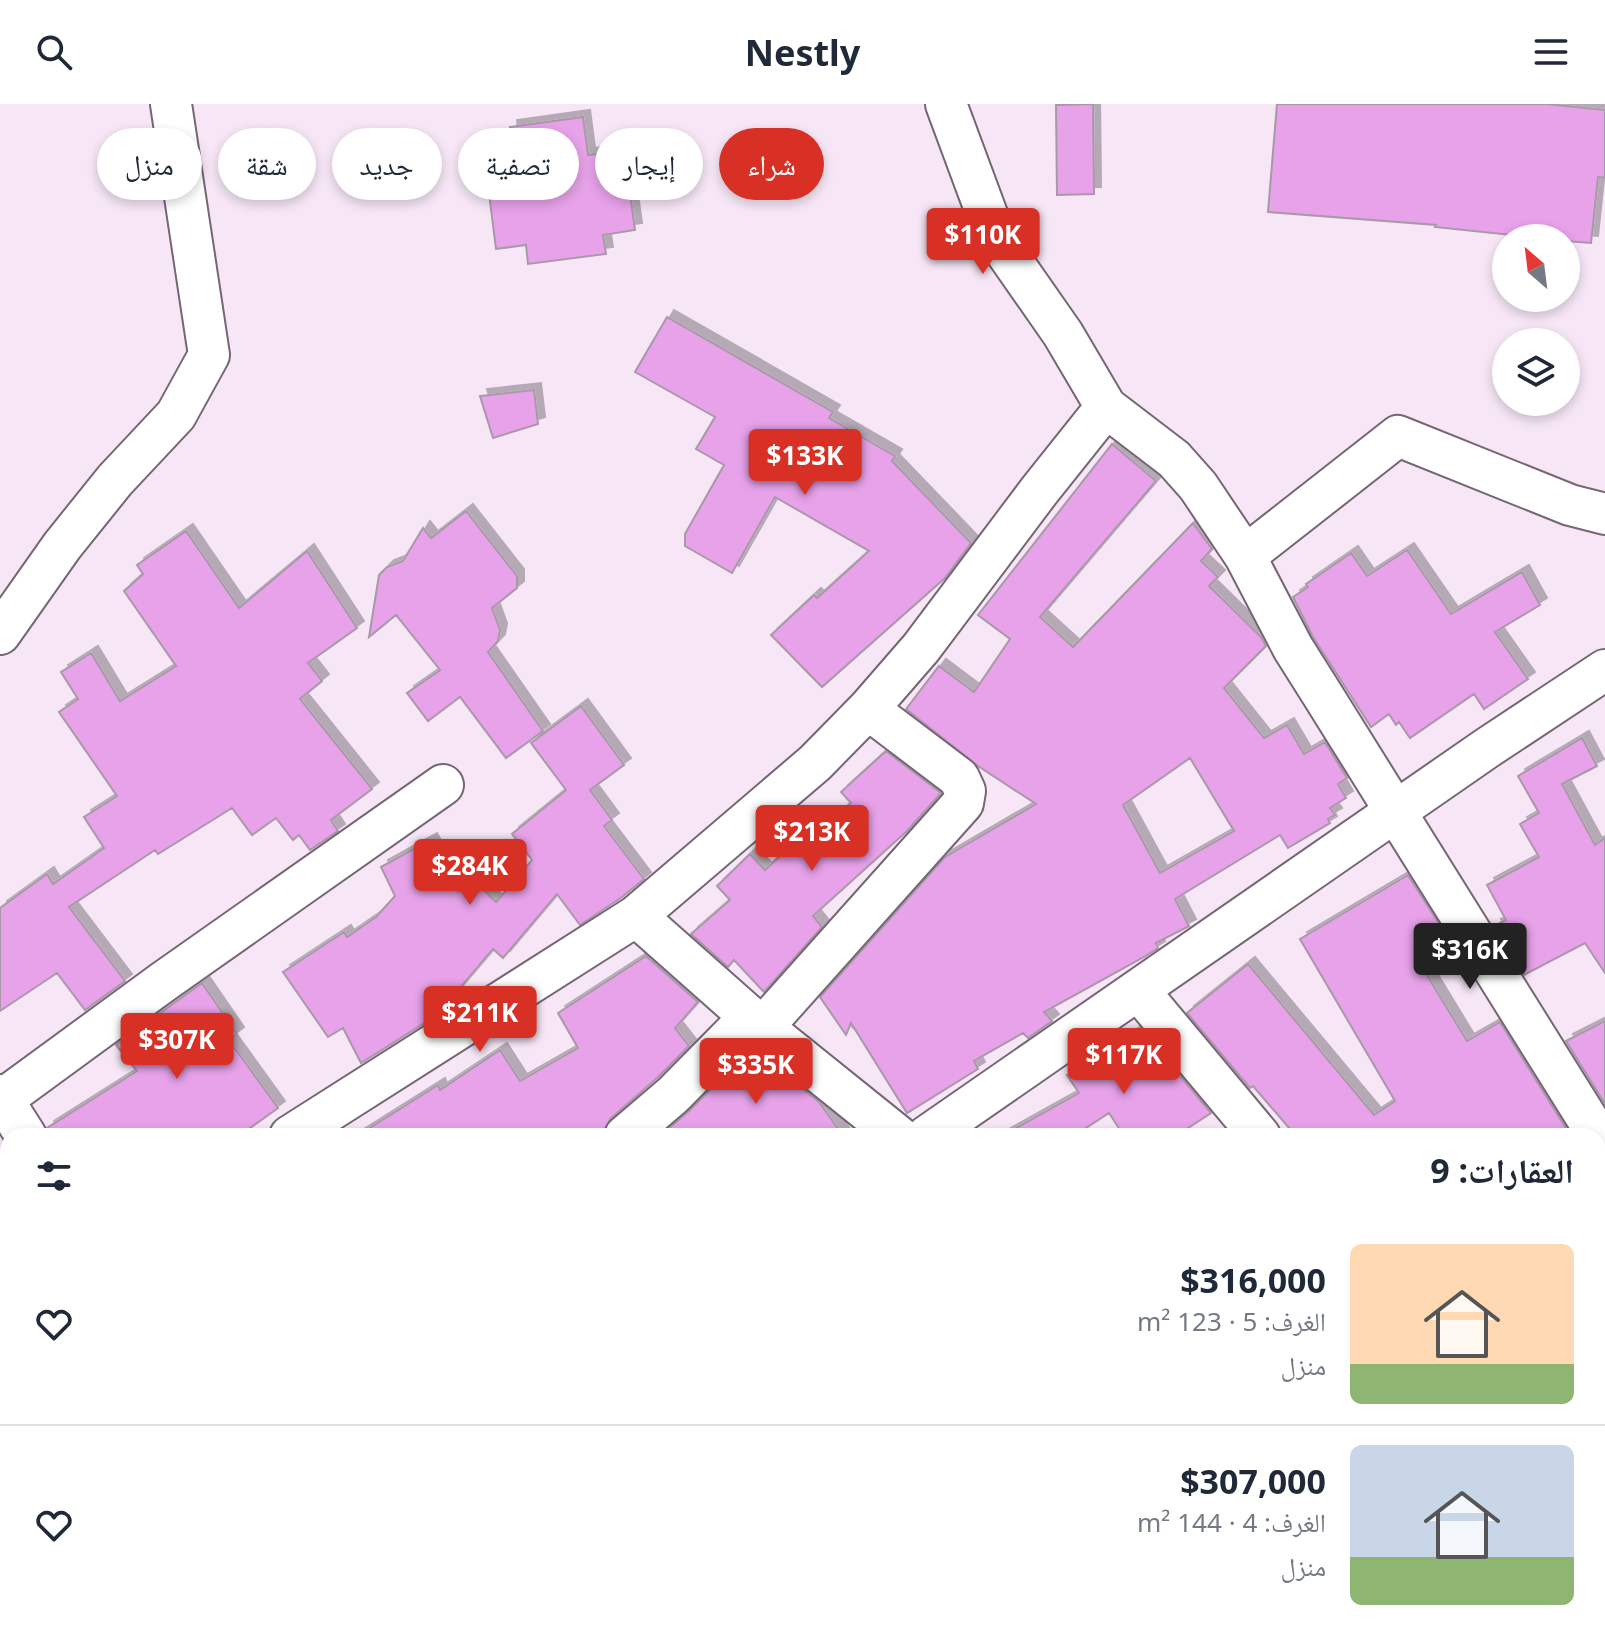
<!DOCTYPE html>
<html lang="ar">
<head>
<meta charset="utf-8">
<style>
  :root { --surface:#fff; --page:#f6f6f7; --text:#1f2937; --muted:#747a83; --line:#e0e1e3; --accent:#d93025 }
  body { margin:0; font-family:"Noto Sans","Noto Naskh Arabic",sans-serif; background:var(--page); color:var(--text); direction:rtl; height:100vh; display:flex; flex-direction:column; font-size:30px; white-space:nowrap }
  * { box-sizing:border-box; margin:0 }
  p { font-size:26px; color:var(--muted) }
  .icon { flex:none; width:44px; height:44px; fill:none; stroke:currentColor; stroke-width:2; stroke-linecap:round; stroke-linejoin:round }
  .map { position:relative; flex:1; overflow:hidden; direction:ltr }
  .side { position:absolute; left:0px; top:1024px; width:1606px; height:512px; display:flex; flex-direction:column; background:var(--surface); border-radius:24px 24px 0 0; box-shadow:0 4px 12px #0003; direction:rtl }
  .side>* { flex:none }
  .guide { position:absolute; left:24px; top:24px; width:800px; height:72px; direction:rtl; display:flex; gap:16px }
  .needle { width:52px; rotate:332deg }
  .buttons { position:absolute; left:1492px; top:120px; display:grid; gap:16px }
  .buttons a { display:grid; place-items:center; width:88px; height:88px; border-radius:50%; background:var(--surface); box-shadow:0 4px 12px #0003; font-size:40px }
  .price { position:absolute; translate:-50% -68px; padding:0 18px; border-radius:8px; background:var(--accent); color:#fff; font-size:26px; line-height:52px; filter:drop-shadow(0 2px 4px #0008) }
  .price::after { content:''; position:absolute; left:50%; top:48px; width:24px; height:18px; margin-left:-12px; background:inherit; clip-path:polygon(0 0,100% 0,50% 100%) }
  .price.on { background:#222; color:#fff }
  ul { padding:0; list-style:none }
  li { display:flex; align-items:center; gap:24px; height:200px; padding:0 32px }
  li+li { border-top:2px solid var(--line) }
  li span { display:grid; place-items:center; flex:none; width:224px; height:160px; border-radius:12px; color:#555 }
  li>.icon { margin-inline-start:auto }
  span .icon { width:96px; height:96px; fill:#fffc; stroke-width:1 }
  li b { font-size:34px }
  h2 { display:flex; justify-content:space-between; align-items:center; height:96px; padding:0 32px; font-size:34px }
  .chip { padding:0 28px; border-radius:36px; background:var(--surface); box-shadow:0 4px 12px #0003; font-size:28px; line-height:72px }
  .chip.on { background:var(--accent); color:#fff }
  header { display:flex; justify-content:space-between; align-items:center; height:104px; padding:0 32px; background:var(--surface); font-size:36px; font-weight:700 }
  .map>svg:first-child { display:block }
  .building { fill:#e7a2e9; stroke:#a898a8; stroke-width:2; fill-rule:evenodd; filter:url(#shadow) }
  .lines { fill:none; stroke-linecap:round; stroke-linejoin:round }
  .minor-casing { stroke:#756675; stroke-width:44 }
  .minor { stroke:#fff; stroke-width:40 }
</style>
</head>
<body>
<header><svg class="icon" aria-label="menu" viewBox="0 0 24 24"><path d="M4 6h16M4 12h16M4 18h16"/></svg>Nestly<svg class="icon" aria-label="search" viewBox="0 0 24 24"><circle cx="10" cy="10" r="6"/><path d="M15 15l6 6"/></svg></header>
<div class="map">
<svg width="1605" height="1536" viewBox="0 0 1605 1536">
  <defs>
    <filter id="shadow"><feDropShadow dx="7" dy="-7" stdDeviation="0" flood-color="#0004"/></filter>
  </defs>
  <rect width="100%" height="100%" fill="#f6e6f6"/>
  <path class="building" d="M1093 0 1094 90 1057 91 1056 1Z
    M1277 0H1547L1605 6V74L1598 73 1591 139 1566 137V134H1540L1435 123 1436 121 1268 108Z
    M583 13 588 51 624 46 635 126 603 131 606 150 528 160 526 141 496 145 486 65 514 61 510 23Z
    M667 213 833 308 829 314 895 352 892 357 971 439 945 474 822 583 771 531 814 491 817 494 869 447 775 393 732 469 685 442V430L724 361 696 345 715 313 635 268Z
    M534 286 538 320 493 334 480 292Z
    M1112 340 1156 377 1040 513 1073 543 1193 419 1212 445 1201 457 1218 473 1209 482 1261 533 1266 542 1224 584 1264 634 1287 621 1304 650 1325 638 1347 674 1338 680 1346 694 1330 704 1335 711 1328 715 1330 719 1288 744 1280 731 1175 795 1189 822 1156 839 1158 844 1144 853 1044 908 1052 917 1028 934 1023 929 974 957 978 965 907 1009 851 919 846 931 820 893 945 753 1036 700 978 662 906 605 939 562 974 588 1010 535 978 511ZM1190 654 1234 727 1160 769 1123 701Z
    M466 407 517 472V484L492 504 500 526 498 537 488 548 543 627 506 654 460 593 428 617 407 589 440 566 396 511 369 533 379 471 387 463 403 457 423 424 431 434Z
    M186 427 239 504 307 447 357 524 308 559 322 577 300 595 372 685 331 716 338 727 310 746 299 731 293 736 276 714 252 731 232 704 158 750 155 746 69 803 125 877 85 906 57 869 0 907V804L47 770 53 780 104 744 84 713 117 692 59 608 78 595 61 568 91 549 120 597 176 562 124 487 143 470 137 461Z
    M1407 446 1451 510 1522 468 1540 501 1495 528 1528 575 1484 605 1474 590 1410 634 1399 618 1396 621 1389 610 1371 623 1313 533 1293 493 1308 483 1306 480 1351 449 1367 472Z
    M581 602 624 661 590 686 612 716 604 722 644 775 622 793 580 821 557 790 503 854 493 845 437 911 361 959 343 924 328 933 283 868 344 828 347 833 376 813 395 792 381 763 430 736 459 787 471 774 496 798 532 756 512 730 566 686 531 639Z
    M1582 634 1597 662 1562 680 1595 741 1605 734V869L1585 839 1524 871 1494 822 1506 816 1487 781 1539 753 1520 720 1539 709 1518 672Z
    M886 647 941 689 907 727 813 812 822 823 764 888 734 856 728 863 691 830 730 796 717 782 750 750 765 766 801 732 807 738 851 699 841 688Z
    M1408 771 1448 834 1416 853 1467 937 1500 918 1567 1026 1557 1032H1296L1253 982 1250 984 1187 909 1248 860 1374 1011 1395 997 1300 835Z
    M646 852 698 898 675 924 689 942 657 974 610 1015 603 1029 598 1032H357L438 981 440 986 500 946 520 977 578 944 558 909Z
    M202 879 237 930 229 936 278 1004 239 1032H49L47 1024 137 967 116 941Z
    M1605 917V1000L1566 937Z
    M1141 925 1211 1009 1176 1032H1124L1109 1009 1074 1032H1002L1079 989 1067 971Z
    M752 944 819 998 843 1032H660L689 1007Z"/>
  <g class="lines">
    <defs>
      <path id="minor" d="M946 0 989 116 1003 144 1063 230 1106 303 1174 355 1198 382 1245 452 1293 544 1322 590 1598 1032
        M1245 452 1398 332 1570 401 1605 410
        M0 530 62 442 115 376 176 311 209 251 171 0
        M636 812 750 913 898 1032
        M1139 887 1260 1032
        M763 923 963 699 965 687 959 674 868 605
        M0 991 26 1032
        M3 995 163 878 443 681
        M290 1032 636 812 815 659 868 605 921 544 1039 387 1106 303
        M625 1032 673 991 750 913
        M927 1032 1487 644 1605 566
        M1598 1436 1605 1447
        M166 1528 171 1536
        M542 1528 549 1536
        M968 1528 974 1536
        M1264 1528 1269 1536
        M311 1536 322 1528
        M921 1536 933 1528"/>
    </defs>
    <use href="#minor" class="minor-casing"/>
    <use href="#minor" class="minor"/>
  </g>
</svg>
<div class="buttons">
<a><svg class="needle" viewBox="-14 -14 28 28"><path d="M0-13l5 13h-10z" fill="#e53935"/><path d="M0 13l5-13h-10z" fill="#747a83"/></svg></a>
<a><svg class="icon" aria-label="layers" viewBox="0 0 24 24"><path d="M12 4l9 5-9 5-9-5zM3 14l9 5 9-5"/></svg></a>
</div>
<b class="price" style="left:983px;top:172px">$110K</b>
<b class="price" style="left:805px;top:393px">$133K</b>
<b class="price" style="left:812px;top:769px">$213K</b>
<b class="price" style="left:470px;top:803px">$284K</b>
<b class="price on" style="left:1470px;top:887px">$316K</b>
<b class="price" style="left:480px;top:950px">$211K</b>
<b class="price" style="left:177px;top:977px">$307K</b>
<b class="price" style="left:1124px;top:992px">$117K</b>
<b class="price" style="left:756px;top:1002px">$335K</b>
<div class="guide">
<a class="chip on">شراء</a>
<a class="chip">إيجار</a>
<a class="chip">تصفية</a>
<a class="chip">جديد</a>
<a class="chip">شقة</a>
<a class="chip">منزل</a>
</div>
<section class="side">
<h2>العقارات: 9<svg class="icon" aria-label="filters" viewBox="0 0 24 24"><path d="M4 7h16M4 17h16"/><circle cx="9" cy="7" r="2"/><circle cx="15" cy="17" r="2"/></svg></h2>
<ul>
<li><span style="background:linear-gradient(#ffd9b3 75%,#8fb573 0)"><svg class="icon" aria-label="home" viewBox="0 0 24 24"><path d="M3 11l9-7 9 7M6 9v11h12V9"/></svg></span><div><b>$316,000</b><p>الغرف: 5 · 123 m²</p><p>منزل</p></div><svg class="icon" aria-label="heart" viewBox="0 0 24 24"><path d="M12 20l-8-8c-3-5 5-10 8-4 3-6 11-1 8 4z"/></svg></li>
<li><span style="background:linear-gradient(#c9d6e8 70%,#8fb573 0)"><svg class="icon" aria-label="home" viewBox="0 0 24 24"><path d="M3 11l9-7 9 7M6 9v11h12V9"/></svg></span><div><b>$307,000</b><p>الغرف: 4 · 144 m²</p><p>منزل</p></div><svg class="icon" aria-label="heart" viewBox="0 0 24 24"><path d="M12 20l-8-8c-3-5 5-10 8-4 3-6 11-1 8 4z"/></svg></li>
</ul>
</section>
</div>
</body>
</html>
